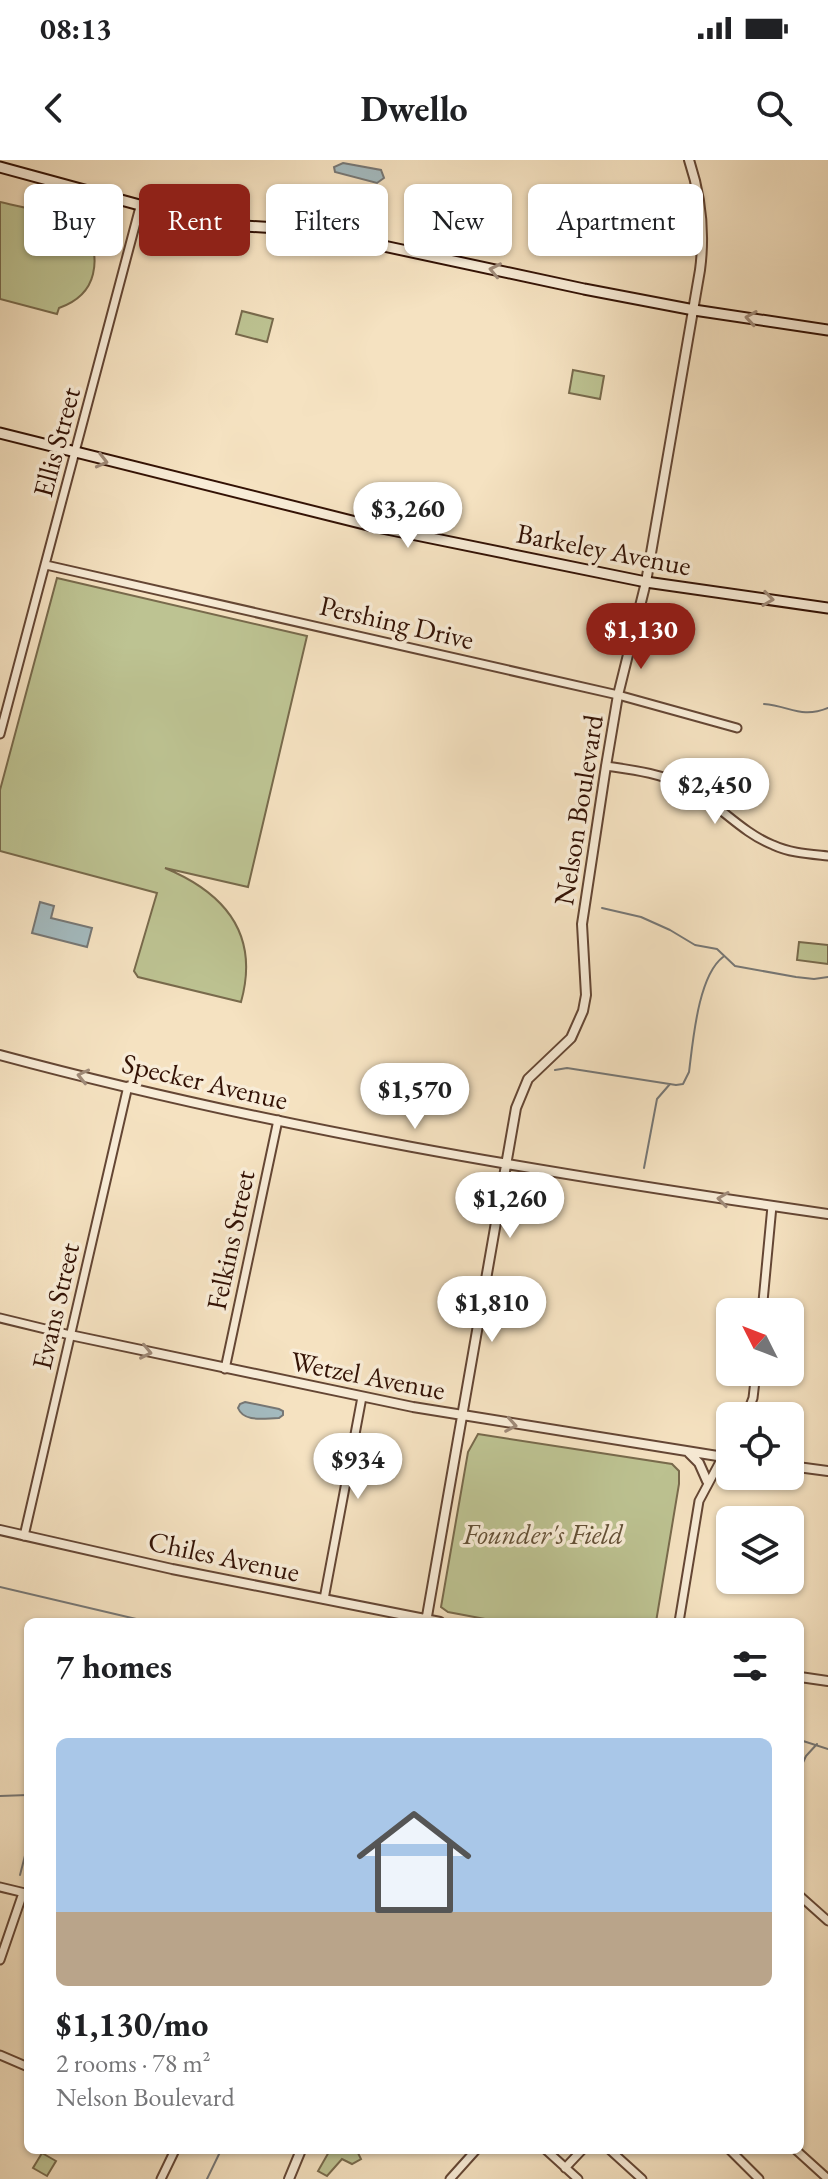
<!DOCTYPE html>
<html lang="en">
<head>
<meta charset="utf-8">
<style>
  :root { --surface:#fff; --page:#f6f6f6; --text:#202124; --muted:#757577; --accent:#8f2418 }
  body { margin:0; font-family:"EB Garamond",serif; background:var(--page); color:var(--text); height:100vh; display:flex; flex-direction:column; font-size:30px; white-space:nowrap }
  * { box-sizing:border-box; margin:0 }
  p { font-size:26px; color:var(--muted) }
  .icon { flex:none; width:44px; height:44px; fill:none; stroke:currentColor; stroke-width:2; stroke-linecap:round; stroke-linejoin:round }
  .map { position:relative; flex:1; overflow:hidden }
  .details { position:absolute; left:24px; top:1458px; width:780px; height:536px; display:flex; flex-direction:column; background:var(--surface); border-radius:12px; box-shadow:0 2px 6px #0004 }
  .details>* { flex:none }
  .guide { position:absolute; left:24px; top:24px; width:780px; height:72px; display:flex; gap:16px }
  .needle { width:52px; rotate:312deg }
  .fabs { position:absolute; left:716px; top:1138px; display:grid; gap:16px }
  .fabs a { display:grid; place-items:center; width:88px; height:88px; border-radius:12px; background:var(--surface); box-shadow:0 2px 6px #0004; font-size:40px }
  .price { position:absolute; translate:-50% -68px; padding:0 18px; border-radius:28px; background:#fff; color:#222; font-size:26px; line-height:52px; filter:drop-shadow(0 2px 4px #0008) }
  .price::after { content:''; position:absolute; left:50%; top:48px; width:24px; height:18px; margin-left:-12px; background:inherit; clip-path:polygon(0 0,100% 0,50% 100%) }
  .price.active { background:var(--accent); color:#fff }
  ul { padding:0; list-style:none }
  li { display:grid; align-content:center; gap:16px; height:424px; padding:0 32px }
  li span { display:grid; place-items:center; height:248px; border-radius:12px; color:#555 }
  li>.icon { margin-inline-start:auto }
  span .icon { width:144px; height:144px; fill:#fffc; stroke-width:1 }
  li b { font-size:34px }
  h2 { display:flex; justify-content:space-between; align-items:center; height:96px; padding:0 32px; font-size:34px }
  .pill { padding:0 28px; border-radius:12px; background:var(--surface); box-shadow:0 2px 6px #0004; font-size:28px; line-height:72px }
  .pill.active { background:var(--accent); color:#fff }
  .status { display:flex; justify-content:space-between; align-items:center; height:56px; padding:0 40px; background:var(--surface); direction:ltr }
  .status svg { height:22px; fill:currentColor }
  header { display:flex; justify-content:space-between; align-items:center; height:104px; padding:0 32px; background:var(--surface); font-size:36px; font-weight:700 }
  .map>svg:first-child { display:block }
  .green { fill:#bdc392; stroke:#786a4c; stroke-width:2 }
  .water { fill:#a3babf; stroke:#767775; stroke-width:2 }
  .lines { fill:none; stroke-linecap:round; stroke-linejoin:round }
  .stream { stroke:#767775; stroke-width:2 }
  .minor-casing { stroke:#644634; stroke-width:11 }
  .tertiary-casing { stroke:#644634; stroke-width:12 }
  .secondary-casing { stroke:#331205; stroke-width:13 }
  .minor { stroke:#f8ecd7; stroke-width:7 }
  .tertiary { stroke:#f8ecd7; stroke-width:8 }
  .secondary { stroke:#f8ecd7; stroke-width:9 }
  .oneway { stroke:#9f8a78 }
  .labels { text-anchor:middle; stroke-width:7; stroke-linejoin:round; paint-order:stroke }
  .street-label { font-size:28px; fill:#331205; stroke:#f8ecd7 }
  .park-label { font-size:28px; font-style:italic; fill:#635036; stroke:#f8ecd7 }
</style>
</head>
<body>
<div class="status"><b>08:13</b><svg viewBox="0 0 49 12"><path d="M0 12V9h3v3zM5 12V6h3v6zM10 12V3h3v9zM15 12V0h3v12zM26 1h20v11H26zM47 4h2v5h-2z"/></svg></div>
<header><svg class="icon" aria-label="back" viewBox="0 0 24 24"><path d="M15 5l-7 7 7 7"/></svg>Dwello<svg class="icon" aria-label="search" viewBox="0 0 24 24"><circle cx="10" cy="10" r="6"/><path d="M15 15l6 6"/></svg></header>
<div class="map">
<svg width="828" height="2019" viewBox="0 0 828 2019">
  <rect width="100%" height="100%" fill="#f5e2c1"/>
  <filter id="stains"><feTurbulence type="fractalNoise" baseFrequency=".0025" numOctaves="4"/><feColorMatrix values="0 0 0 0 .2 0 0 0 0 .09 0 0 0 0 .02 0 0 0 .5 -.17"/></filter>
  <radialGradient id="worn" r=".72"><stop offset=".6" stop-color="#630" stop-opacity="0"/><stop offset="1" stop-color="#630" stop-opacity=".3"/></radialGradient>
  <path class="green" d="M0 42C37 51 106 58 93 114 89 131 76 142 59 148L57 154 0 139Z
    M242 151 273 159 267 182 236 174Z
    M573 210 604 216 600 239 569 233Z
    M57 418 307 476 248 727 165 708C225 733 260 774 241 842L138 817 134 811 157 733 0 691V630Z
    M799 782 828 785V804L797 800Z
    M478 1274 672 1304 679 1311V1324L656 1462H501L448 1452 441 1447 468 1292Z
    M330 1990 357 1991 361 1999 352 2004 342 1999 327 2016 318 2011Z
    M42 1993 56 2001 47 2016 33 2008Z"/>
  <path class="water" d="M343 3 381 10 384 18 377 23 335 12 334 7Z
    M40 742 54 746 51 758 92 768 87 787 32 773Z
    M245 1242 279 1249 283 1251V1255L279 1258C265 1258 244 1263 238 1248L240 1244Z"/>
  <g class="lines">
    <path class="stream" d="M764 544C790 546 801 559 828 548
      M602 748 641 757 670 770 695 785 717 789 735 806 796 817 814 819 828 817
      M555 910 567 908 676 925 683 924 689 912C693 881 698 816 723 797
      M644 1008 657 939 670 924
      M0 1427 149 1462
      M800 1580 828 1589
      M800 1609 806 1596 817 1584
      M0 1636 28 1635
      M20 1715 28 1684
      M207 2019 221 1990"/>
    <defs>
      <path id="minor" d="M46 405 618 535 737 568
        M0 574 140 47
        M606 606C633 610 660 613 685 626 716 641 740 672 773 685 790 693 809 694 828 696
        M762 1152 772 1046
        M0 1158 70 1175
        M225 1209 278 960
        M746 1256 753 1238 756 1212
        M24 1376 128 926
        M324 1439 362 1237
        M679 1462 699 1341 730 1283
        M0 1727 25 1733
        M800 1736 828 1761
        M0 1800 23 1733
        M0 1895 28 1907
        M546 1990 578 2019
        M610 1990 642 2019
        M730 1990 759 2019
        M796 1990 828 2019
        M565 2008 582 1990
        M161 2019 175 1990
        M450 2019 476 1990"/>
      <path id="tertiary" d="M0 895C271 968 550 1014 828 1054
        M70 1175 413 1247 730 1298
        M689 1293 699 1303 707 1321
        M790 1306 828 1311
        M0 1370 172 1409 440 1462
        M426 1462 516 948 528 919 571 878 583 851 586 835 582 764 606 606 618 535 646 422 700 110C705 72 701 36 689 0
        M800 1517 828 1521
        M289 2019 301 1990"/>
      <path id="secondary" d="M0 7 191 59 229 65 309 70 584 129 694 150 828 170
        M0 273 372 366 646 422 828 448"/>
    </defs>
    <use href="#minor" class="minor-casing"/>
    <use href="#tertiary" class="tertiary-casing"/>
    <use href="#secondary" class="secondary-casing"/>
    <use href="#minor" class="minor"/>
    <use href="#tertiary" class="tertiary"/>
    <use href="#secondary" class="secondary"/>
  </g>
  <defs><path id="oneway-chevron" d="M-2-3.5L2.5 0L-2 3.5" fill="none" stroke-width="1.6" stroke-linecap="round" stroke-linejoin="round" transform="scale(2)"/></defs>
  <g class="oneway">
    <use href="#oneway-chevron" transform="translate(495 110) rotate(-168)"/>
    <use href="#oneway-chevron" transform="translate(751 158) rotate(-171)"/>
    <use href="#oneway-chevron" transform="translate(102 301) rotate(14)"/>
    <use href="#oneway-chevron" transform="translate(768 439) rotate(8)"/>
    <use href="#oneway-chevron" transform="translate(83 916) rotate(-167)"/>
    <use href="#oneway-chevron" transform="translate(723 1039) rotate(-172)"/>
    <use href="#oneway-chevron" transform="translate(146 1192) rotate(12)"/>
    <use href="#oneway-chevron" transform="translate(511 1265) rotate(10)"/>
  </g>
  <g class="labels">
    <g class="street-label">
      <text transform="translate(56 282) rotate(-75)" y="10">Ellis Street</text>
      <text transform="translate(604 389) rotate(11)" y="10">Barkeley Avenue</text>
      <text transform="translate(397 462) rotate(13)" y="10">Pershing Drive</text>
      <text transform="translate(578 650) rotate(-81)" y="10">Nelson Boulevard</text>
      <text transform="translate(205 921) rotate(13)" y="10">Specker Avenue</text>
      <text transform="translate(230 1080) rotate(-78)" y="10">Felkins Street</text>
      <text transform="translate(55 1146) rotate(-77)" y="10">Evans Street</text>
      <text transform="translate(368 1215) rotate(11)" y="10">Wetzel Avenue</text>
      <text transform="translate(224 1396) rotate(12)" y="10">Chiles Avenue</text>
    </g>
    <g class="park-label">
      <text x="543" y="1384">Founder's Field</text>
    </g>
  </g>
  <rect width="100%" height="100%" filter="url(#stains)"/>
  <rect width="100%" height="100%" fill="url(#worn)"/>
</svg>
<div class="fabs">
<a><svg class="needle" viewBox="-14 -14 28 28"><path d="M0-13l5 13h-10z" fill="#e53935"/><path d="M0 13l5-13h-10z" fill="#757577"/></svg></a>
<a><svg class="icon" aria-label="locate" viewBox="0 0 24 24"><circle cx="12" cy="12" r="6"/><path d="M12 2v4M12 18v4M2 12h4M18 12h4"/></svg></a>
<a><svg class="icon" aria-label="layers" viewBox="0 0 24 24"><path d="M12 4l9 5-9 5-9-5zM3 14l9 5 9-5"/></svg></a>
</div>
<b class="price" style="left:408px;top:390px">$3,260</b>
<b class="price active" style="left:641px;top:511px">$1,130</b>
<b class="price" style="left:715px;top:666px">$2,450</b>
<b class="price" style="left:415px;top:971px">$1,570</b>
<b class="price" style="left:510px;top:1080px">$1,260</b>
<b class="price" style="left:492px;top:1184px">$1,810</b>
<b class="price" style="left:358px;top:1341px">$934</b>
<div class="guide">
<a class="pill">Buy</a>
<a class="pill active">Rent</a>
<a class="pill">Filters</a>
<a class="pill">New</a>
<a class="pill">Apartment</a>
</div>
<section class="details">
<h2>7 homes<svg class="icon" aria-label="filters" viewBox="0 0 24 24"><path d="M4 7h16M4 17h16"/><circle cx="9" cy="7" r="2"/><circle cx="15" cy="17" r="2"/></svg></h2>
<ul>
<li><span style="background:linear-gradient(#a9c7e8 70%,#b9a48a 0)"><svg class="icon" aria-label="home" viewBox="0 0 24 24"><path d="M3 11l9-7 9 7M6 9v11h12V9"/></svg></span><div><b>$1,130/mo</b><p>2 rooms · 78 m²</p><p>Nelson Boulevard</p></div></li>
</ul>
</section>
</div>
</body>
</html>
